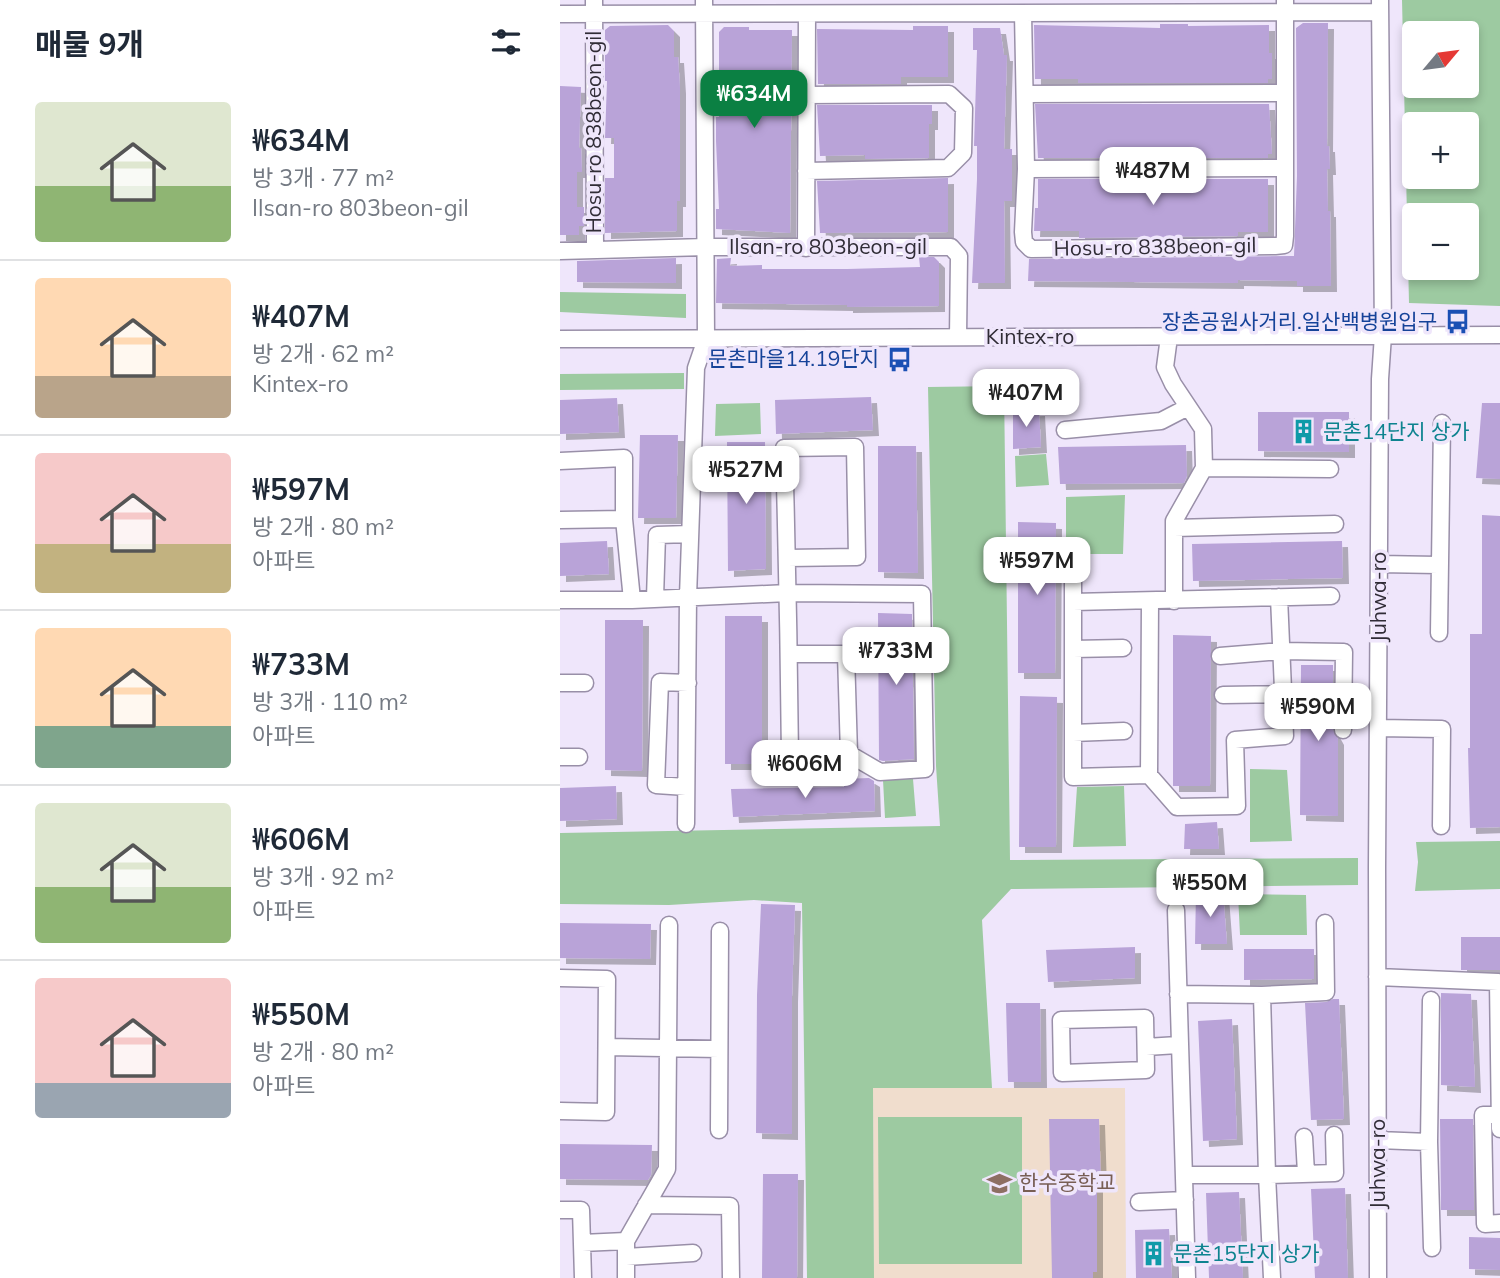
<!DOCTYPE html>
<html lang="ko">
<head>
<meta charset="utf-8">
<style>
  :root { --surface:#fff; --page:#f6f6f7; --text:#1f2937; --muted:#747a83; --line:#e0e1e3; --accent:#0b8043 }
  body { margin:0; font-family:Mulish,"Noto Sans KR",sans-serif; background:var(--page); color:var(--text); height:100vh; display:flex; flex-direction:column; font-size:26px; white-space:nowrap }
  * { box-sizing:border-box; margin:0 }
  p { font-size:23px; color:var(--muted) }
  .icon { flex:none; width:38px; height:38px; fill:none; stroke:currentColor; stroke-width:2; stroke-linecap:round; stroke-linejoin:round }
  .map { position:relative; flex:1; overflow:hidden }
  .panel { display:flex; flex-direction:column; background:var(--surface); width:560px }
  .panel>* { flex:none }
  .needle { width:46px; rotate:61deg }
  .buttons { position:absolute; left:842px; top:21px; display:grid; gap:14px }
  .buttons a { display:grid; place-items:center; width:77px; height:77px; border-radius:7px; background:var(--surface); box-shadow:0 4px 10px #0003; font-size:35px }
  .price { position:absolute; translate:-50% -60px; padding:0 16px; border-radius:14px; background:#fff; color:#222; font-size:23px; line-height:46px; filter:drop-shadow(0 2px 4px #0008) }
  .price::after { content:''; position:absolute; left:50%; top:42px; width:21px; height:16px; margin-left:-10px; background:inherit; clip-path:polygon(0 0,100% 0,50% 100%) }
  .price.selected { background:var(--accent); color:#fff }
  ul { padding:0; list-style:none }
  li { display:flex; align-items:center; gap:21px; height:175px; padding:0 35px }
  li+li { border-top:2px solid var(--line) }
  li span { display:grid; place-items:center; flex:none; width:196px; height:140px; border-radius:7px; color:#555 }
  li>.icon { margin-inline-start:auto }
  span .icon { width:84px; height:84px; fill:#fffc; stroke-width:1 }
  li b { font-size:30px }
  h2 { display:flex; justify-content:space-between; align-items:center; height:84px; padding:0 35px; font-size:30px }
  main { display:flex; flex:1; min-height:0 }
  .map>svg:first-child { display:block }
  .education { fill:#f0ddcd }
  .green { fill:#9dcaa1; fill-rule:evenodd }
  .building { fill:#b9a3d8; filter:url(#shadow) }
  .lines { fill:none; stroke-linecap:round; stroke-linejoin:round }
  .minor-casing { stroke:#998fa8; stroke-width:19 }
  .minor { stroke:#fff; stroke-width:16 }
  .labels { text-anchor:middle; stroke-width:7; stroke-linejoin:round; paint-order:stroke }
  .street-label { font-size:21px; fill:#302c36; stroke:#efe6fb }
  .transit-label { font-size:21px; fill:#164399; stroke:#efe6fb; text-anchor:end }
  .culture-label { font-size:21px; fill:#0d838f; stroke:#efe6fb; text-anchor:start }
  .education-label { font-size:21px; fill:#785e54; stroke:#efe6fb; text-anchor:start }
</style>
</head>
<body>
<main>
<section class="panel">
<h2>매물 9개<svg class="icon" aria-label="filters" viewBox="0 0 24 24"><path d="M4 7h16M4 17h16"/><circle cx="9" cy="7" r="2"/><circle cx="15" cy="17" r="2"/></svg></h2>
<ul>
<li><span style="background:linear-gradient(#dfe7d0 60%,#8fb573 0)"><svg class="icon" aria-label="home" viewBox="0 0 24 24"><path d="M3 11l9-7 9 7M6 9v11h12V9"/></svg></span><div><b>₩634M</b><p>방 3개 · 77 m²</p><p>Ilsan-ro 803beon-gil</p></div></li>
<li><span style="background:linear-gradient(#ffd9b3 70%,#b9a48a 0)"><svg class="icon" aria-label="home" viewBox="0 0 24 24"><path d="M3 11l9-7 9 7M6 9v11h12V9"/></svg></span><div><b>₩407M</b><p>방 2개 · 62 m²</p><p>Kintex-ro</p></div></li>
<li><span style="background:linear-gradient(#f6c9c9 65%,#c2b280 0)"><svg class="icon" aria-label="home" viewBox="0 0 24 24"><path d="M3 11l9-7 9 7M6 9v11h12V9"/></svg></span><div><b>₩597M</b><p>방 2개 · 80 m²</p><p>아파트</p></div></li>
<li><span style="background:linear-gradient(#ffd9b3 70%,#7fa58c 0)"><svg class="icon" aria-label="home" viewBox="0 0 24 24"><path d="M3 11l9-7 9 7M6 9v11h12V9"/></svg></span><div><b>₩733M</b><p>방 3개 · 110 m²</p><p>아파트</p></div></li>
<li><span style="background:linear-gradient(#dfe7d0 60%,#8fb573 0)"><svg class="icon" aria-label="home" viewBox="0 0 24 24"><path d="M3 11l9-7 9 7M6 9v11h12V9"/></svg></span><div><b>₩606M</b><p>방 3개 · 92 m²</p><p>아파트</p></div></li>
<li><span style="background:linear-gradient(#f6c9c9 75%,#9aa5b1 0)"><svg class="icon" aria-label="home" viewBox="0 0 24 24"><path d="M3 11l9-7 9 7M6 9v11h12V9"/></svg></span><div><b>₩550M</b><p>방 2개 · 80 m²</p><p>아파트</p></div></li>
</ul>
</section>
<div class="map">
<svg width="940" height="1278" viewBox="0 0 940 1278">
  <defs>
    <filter id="shadow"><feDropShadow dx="6" dy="6" stdDeviation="0" flood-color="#0004"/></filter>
  </defs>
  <rect width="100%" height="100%" fill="#efe6fb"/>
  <path class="education" d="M313 1088H565L566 1278H314Z"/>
  <path class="green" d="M842 0H940V306L849 303ZM854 33H906V86H854ZM854 124H906V177H854ZM854 215H906V268H854Z
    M0 292 126 294V318L0 312Z
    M124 373V389L0 390V374Z
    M444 386 450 860 798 858V885L451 889 422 920 432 1088H313L314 1278H247L242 903 194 900 109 905 0 904V833L380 826 376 766 368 387Z
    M200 403 201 434 155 436 156 404Z
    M486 454 489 485 456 487 455 456Z
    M565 495 563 554H506V497Z
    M690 769 727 770 732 841 690 842Z
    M353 779 356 816 325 818 323 780Z
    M564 786 566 846 513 847 517 787Z
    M940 841V889L855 891 858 862 856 842Z
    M678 894 746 895 747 935H680Z
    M318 1117H462V1264H319Z"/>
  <path class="building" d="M743 23H768L767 146H769L770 169H767L768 211H770L771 286H737V281L678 280V283L468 281 469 259 734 256 737 176 736 28Z
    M600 24H628V26L709 25V53H712V79H708V83H518V79H475L474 25 600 28Z
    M108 25 114 31V57H118L120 88V201H117V231L45 233V178H54V138H45L47 81H45V30L50 26Z
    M353 26H388V77H341V84H258L257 29 353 30Z
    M164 27H189V30H232L230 233 156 229V209H159L156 141V117H159V32Z
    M413 28H440L444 55H447L444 149H452V201H444L445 283H412L417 179V146H414L417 50H413Z
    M0 86 21 87 19 148H21L22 172H17V207H24V226H19V235H0Z
    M475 104H709L712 154H708V158H641V154H589V158H478Z
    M257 105H372V124H369V158L305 159V155L260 156Z
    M388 178V232L260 233 257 181Z
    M478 179H708V232H678V236L519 238V231H474L475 208H478Z
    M359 257H374L379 262V306L287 307V305L156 303 157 259 171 258 170 266 202 265V269H287L360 267Z
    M116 258V283L17 282V261Z
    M311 397 313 430 216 434 215 400Z
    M57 398 59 432 0 434V400Z
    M922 403H940V479L916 478Z
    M479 410 481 447 453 449V411Z
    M698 412H789V452L698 451Z
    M80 435H118L116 518H78Z
    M167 442H205L206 569 168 571Z
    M626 445 627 476 624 483 500 484 498 447Z
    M318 446H356L358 573 318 572Z
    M922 515 940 516V827L910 828 908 748H910V634H922Z
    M458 522 496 523 495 673H458Z
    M47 541 49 574 0 576V543Z
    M782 541 783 578 633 581 632 544Z
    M318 613 352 614 354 759 323 761 319 760Z
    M165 616H202V764H165Z
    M45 620H83L82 771 45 770Z
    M613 635 651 636 650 786H613Z
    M741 665H773V730L778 739V816L740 815Z
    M460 696 497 697 496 847H459Z
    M309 778 314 781 315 811 173 817 171 789 284 787V779Z
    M56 786 57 819 0 821V788Z
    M657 822 659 849H624L625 824Z
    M636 892H663L667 944H635Z
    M201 904 235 905 232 996V1134L196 1133 197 995Z
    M0 923 91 924 90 959 0 958Z
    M901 937H940V970H901Z
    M575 947V978L488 982 486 950Z
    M684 949H754V979L684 980Z
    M881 993 911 994 915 1087 881 1085Z
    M773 999H779L784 1119 751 1120 745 1003 766 1002Z
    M446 1003H480L481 1082H448Z
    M672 1019 677 1139 643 1141 638 1021Z
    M489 1119H539L541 1182H537V1272H533V1278H492Z
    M880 1119H913L914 1210H881Z
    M0 1144 92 1145 91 1175 88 1180 0 1179Z
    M203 1174H238L237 1278H202Z
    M785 1188 788 1278H755L751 1189Z
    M679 1192 683 1278H649L646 1193Z
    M609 1229 612 1278H576L575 1230Z
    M909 1237 940 1238V1270L909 1269Z"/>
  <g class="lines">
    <defs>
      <path id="minor" d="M34 0 35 250
        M463 13 466 169 463 232 464 242 471 249 715 246 724 245 725 236V0
        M0 14 819 12
        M465 94 724 93
        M466 169 723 168
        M246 171 388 168 403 153 404 108 389 94 246 95
        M246 248 247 14
        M0 251 146 247H391L399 256 398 337
        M609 337 605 367 613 384 643 429 644 468 614 521V601
        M0 339 940 335
        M505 430 601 421 628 407
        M0 461 64 458V519L72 600
        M644 468 770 469
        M0 520 64 519
        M614 528 775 524
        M513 560V777L589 775
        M819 564 878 565
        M95 598 97 535 130 534
        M0 600H72L228 593 362 594 365 769 320 772 289 754 230 757C229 654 227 551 224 448L295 447 297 557 227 558
        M590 601 589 775 617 807 677 806 675 740 725 736 719 597
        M513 602 771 596
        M879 633 882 423
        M513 649 563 648
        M229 654H286L289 754
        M660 656 722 651 784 652 783 730
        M0 683H25
        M663 695 723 694
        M818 728 882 729 881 826
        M513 733 564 731
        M0 757H19
        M126 787 96 785 100 682 128 683
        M126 824 128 597 136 368 146 339 144 0
        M616 910 627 1278
        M765 923 766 992 702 995 707 1175 775 1173 774 1135
        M817 977 938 982 940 1129
        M0 978 47 979 46 1112 0 1111
        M618 994 702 995
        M871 1000 869 1142 872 1248
        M585 1018 586 1070 502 1073 501 1020Z
        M47 1047 159 1049
        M586 1047 618 1045
        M939 1115H923L925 1224 940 1223
        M159 1130 160 931
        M744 1137 746 1173
        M818 1140 869 1142
        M625 1175H707L712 1278
        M579 1202 625 1200
        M86 1205 170 1206 171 1278
        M0 1210H21L23 1278
        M22 1243 66 1241
        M66 1257 133 1253
        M66 1278V1241L107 1169 109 925
        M818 1278 817 868 820 379 823 335 820 0"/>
    </defs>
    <use href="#minor" class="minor-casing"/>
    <use href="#minor" class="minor"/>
  </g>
  <defs>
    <symbol id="bus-bare" viewBox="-9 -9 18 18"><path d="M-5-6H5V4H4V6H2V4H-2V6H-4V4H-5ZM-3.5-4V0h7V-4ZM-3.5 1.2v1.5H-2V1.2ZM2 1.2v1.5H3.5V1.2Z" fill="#1a4fb4" stroke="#efe6fb" stroke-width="2.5" paint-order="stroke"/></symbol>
    <symbol id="building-bare" viewBox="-9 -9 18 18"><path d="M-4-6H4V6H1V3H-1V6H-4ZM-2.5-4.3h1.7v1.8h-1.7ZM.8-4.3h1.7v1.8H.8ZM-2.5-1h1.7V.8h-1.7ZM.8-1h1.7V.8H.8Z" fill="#0f9aa8" stroke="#efe6fb" stroke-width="2.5" paint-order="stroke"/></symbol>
    <symbol id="school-bare" viewBox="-9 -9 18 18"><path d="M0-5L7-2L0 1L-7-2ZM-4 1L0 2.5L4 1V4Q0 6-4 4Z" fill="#8d6e63" stroke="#efe6fb" stroke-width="2.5" paint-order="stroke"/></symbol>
  </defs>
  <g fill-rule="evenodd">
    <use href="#bus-bare" x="880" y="304" width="35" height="35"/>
    <use href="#bus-bare" x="322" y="342" width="35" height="35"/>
    <use href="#building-bare" x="726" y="414" width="35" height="35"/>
    <use href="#school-bare" x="422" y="1166" width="35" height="35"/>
    <use href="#building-bare" x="576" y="1236" width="35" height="35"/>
  </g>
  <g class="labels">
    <g class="street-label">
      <text transform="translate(34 132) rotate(-90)" y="7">Hosu-ro 838beon-gil</text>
      <text x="268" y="254">Ilsan-ro 803beon-gil</text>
      <text transform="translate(595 247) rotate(-1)" y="7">Hosu-ro 838beon-gil</text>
      <text x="470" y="344">Kintex-ro</text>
      <text transform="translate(819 597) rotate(-90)" y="7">Juhwa-ro</text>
      <text transform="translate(818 1164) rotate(-90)" y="7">Juhwa-ro</text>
    </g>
    <g class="transit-label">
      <text x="877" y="329">장촌공원사거리.일산백병원입구</text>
      <text x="319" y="366">문촌마을14.19단지</text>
    </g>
    <g class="culture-label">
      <text x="763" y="439">문촌14단지 상가</text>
      <text x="613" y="1261">문촌15단지 상가</text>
    </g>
    <g class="education-label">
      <text x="459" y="1190">한수중학교</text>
    </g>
  </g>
</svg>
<div class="buttons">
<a><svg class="needle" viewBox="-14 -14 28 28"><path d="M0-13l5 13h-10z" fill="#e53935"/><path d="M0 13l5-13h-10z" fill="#747a83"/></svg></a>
<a>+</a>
<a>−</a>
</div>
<b class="price selected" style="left:194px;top:130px">₩634M</b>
<b class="price" style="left:593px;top:207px">₩487M</b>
<b class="price" style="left:466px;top:429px">₩407M</b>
<b class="price" style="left:186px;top:506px">₩527M</b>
<b class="price" style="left:477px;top:597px">₩597M</b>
<b class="price" style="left:336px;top:687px">₩733M</b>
<b class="price" style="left:758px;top:743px">₩590M</b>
<b class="price" style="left:245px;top:800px">₩606M</b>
<b class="price" style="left:650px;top:919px">₩550M</b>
</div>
</main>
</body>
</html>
